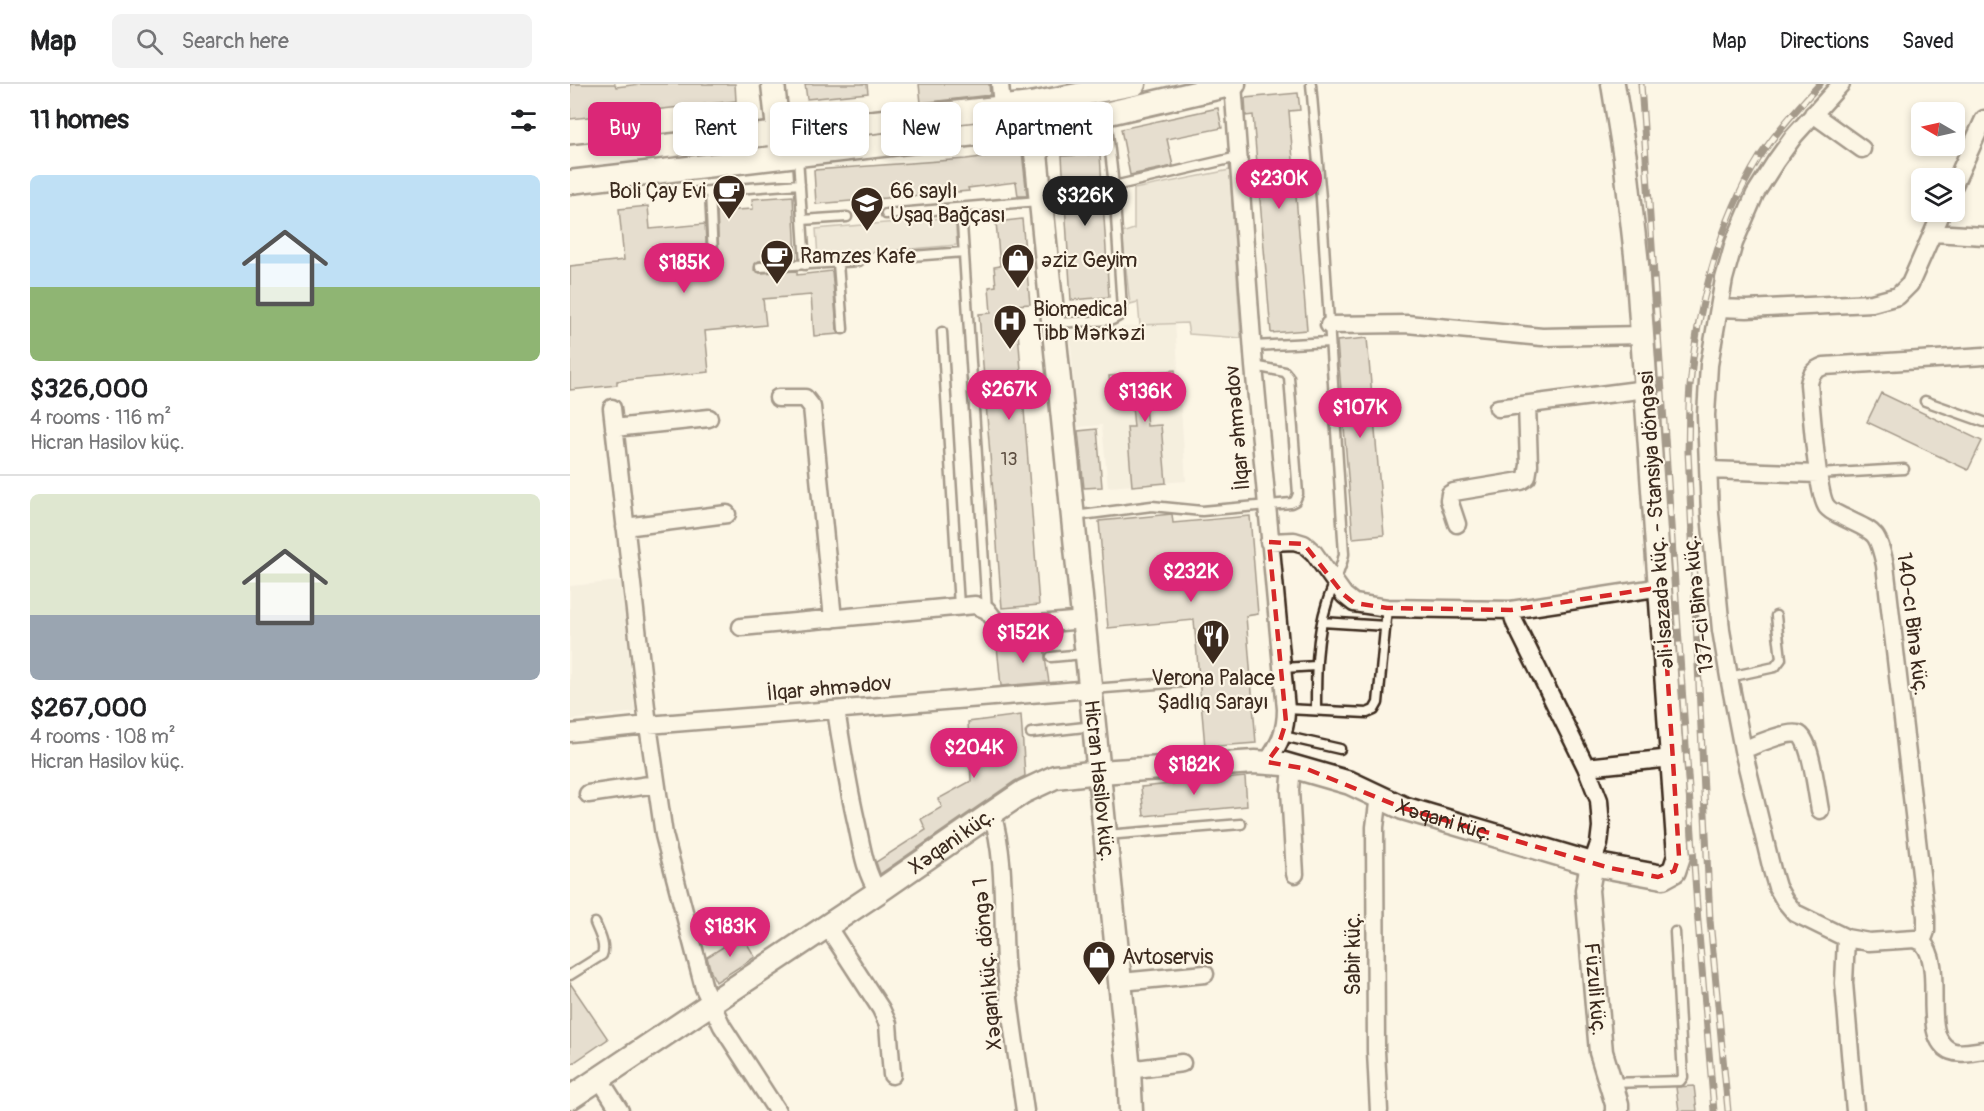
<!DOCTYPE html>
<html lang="en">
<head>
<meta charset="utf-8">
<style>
  :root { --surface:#fff; --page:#f2f2f2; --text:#202124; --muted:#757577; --line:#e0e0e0; --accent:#db2777 }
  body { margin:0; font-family:Pangolin,sans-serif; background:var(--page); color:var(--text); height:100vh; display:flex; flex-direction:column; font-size:22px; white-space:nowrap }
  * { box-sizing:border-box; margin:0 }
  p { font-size:20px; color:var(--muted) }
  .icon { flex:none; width:33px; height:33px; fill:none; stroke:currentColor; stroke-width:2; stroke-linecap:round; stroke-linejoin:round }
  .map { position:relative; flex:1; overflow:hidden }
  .sheet { display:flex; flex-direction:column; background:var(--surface); width:570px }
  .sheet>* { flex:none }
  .banner { position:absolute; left:18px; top:18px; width:570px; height:54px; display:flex; gap:12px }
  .needle { width:39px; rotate:279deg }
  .tools { position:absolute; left:1341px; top:18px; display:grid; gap:12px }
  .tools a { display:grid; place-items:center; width:54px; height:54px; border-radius:9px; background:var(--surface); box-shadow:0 3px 9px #0003; font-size:30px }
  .price { position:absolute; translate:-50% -51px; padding:0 14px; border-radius:21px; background:var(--accent); color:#fff; font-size:20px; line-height:39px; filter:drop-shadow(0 2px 3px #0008) }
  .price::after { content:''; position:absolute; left:50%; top:36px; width:18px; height:14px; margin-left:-9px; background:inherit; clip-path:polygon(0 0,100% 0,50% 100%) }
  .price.on { background:#222; color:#fff }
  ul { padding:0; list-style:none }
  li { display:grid; align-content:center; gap:12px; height:318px; padding:0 30px }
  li+li { border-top:2px solid var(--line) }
  li span { display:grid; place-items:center; height:186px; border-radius:9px; color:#555 }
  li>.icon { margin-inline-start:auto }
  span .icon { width:108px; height:108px; fill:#fffc; stroke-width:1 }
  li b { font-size:26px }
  h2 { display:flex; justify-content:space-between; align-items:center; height:72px; padding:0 30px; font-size:26px }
  .tag { padding:0 21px; border-radius:9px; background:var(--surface); box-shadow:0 3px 9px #0003; font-size:21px; line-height:54px }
  .tag.on { background:var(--accent); color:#fff }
  header { display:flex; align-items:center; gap:36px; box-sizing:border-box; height:84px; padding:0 30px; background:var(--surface); border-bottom:2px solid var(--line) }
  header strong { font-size:28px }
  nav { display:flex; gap:33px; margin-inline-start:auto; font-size:21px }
  .search { width:420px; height:54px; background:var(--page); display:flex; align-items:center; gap:15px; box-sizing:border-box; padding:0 21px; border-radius:9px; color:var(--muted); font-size:22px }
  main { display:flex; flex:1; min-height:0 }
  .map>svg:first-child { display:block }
  .built { fill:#eee6d6 }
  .green { fill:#e0d8c8; stroke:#8e8173; stroke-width:1.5 }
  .building { fill:#ccc2b3; stroke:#3b2a1e; stroke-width:1.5 }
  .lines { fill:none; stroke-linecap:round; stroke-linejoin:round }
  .lane-casing { stroke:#3b2a1e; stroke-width:13 }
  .street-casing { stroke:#3b2a1e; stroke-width:21 }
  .secondary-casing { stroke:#3b2a1e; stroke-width:27 }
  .lane { stroke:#fcf5e5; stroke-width:8 }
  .street { stroke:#fcf5e5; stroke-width:16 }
  .secondary { stroke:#fcf5e5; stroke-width:22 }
  .rail-casing { stroke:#3b2a1e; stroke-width:7 }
  .rail { stroke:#fcf5e5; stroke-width:4.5; stroke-dasharray:14; stroke-linecap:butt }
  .marked { fill:none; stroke:#d62828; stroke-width:4.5; stroke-dasharray:12 8; stroke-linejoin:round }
  .labels { text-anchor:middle; stroke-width:4.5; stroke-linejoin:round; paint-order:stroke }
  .number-label { font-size:18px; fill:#5f5043 }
  .poi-label { font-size:21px; fill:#3b2a1e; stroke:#fcf5e5; text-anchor:start }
  .street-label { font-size:21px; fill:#3b2a1e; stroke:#fcf5e5 }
</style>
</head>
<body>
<header>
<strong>Map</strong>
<div class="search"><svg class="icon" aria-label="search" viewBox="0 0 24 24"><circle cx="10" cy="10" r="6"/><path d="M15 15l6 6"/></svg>Search here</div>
<nav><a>Map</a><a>Directions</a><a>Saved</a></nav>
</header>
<main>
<section class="sheet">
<h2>11 homes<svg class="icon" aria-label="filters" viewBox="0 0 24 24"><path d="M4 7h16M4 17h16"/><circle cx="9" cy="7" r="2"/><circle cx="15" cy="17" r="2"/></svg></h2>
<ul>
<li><span style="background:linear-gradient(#bfe0f5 60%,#8fb573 0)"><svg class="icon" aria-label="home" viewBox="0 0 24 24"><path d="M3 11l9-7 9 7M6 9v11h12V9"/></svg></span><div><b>$326,000</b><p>4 rooms · 116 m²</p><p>Hicran Hasilov küç.</p></div></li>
<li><span style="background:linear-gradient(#dfe7d0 65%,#9aa5b1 0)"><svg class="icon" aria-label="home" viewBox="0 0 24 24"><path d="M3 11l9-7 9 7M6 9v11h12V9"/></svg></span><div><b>$267,000</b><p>4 rooms · 108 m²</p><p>Hicran Hasilov küç.</p></div></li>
</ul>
</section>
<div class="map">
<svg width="1414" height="1027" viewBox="0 0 1414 1027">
  <rect width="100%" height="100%" fill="#fcf5e5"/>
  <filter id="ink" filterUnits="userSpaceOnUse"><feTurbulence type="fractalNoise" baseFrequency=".0167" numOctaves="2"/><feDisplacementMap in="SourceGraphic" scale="12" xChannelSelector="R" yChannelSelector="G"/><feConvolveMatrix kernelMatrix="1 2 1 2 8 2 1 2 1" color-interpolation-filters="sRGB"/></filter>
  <g filter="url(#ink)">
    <path class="built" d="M605 239 616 397 538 403 532 341 507 343 500 247Z
      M51 497 65 628 0 636V502Z"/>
    <path class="green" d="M660 86 671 254 619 250 617 239 570 241 568 218 560 220 552 149 564 145V105Z
      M385 133 387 161 248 173 246 145Z"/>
    <path class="building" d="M0 0H45L46 3 71 0H165L166 17 0 35Z
      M235 0H297L298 9 237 15Z
      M349 0H419L420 11 351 19Z
      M728 9 730 26 719 27 737 246 701 249 683 31 676 32 675 14Z
      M648 24 652 44 597 55 603 82 560 91 551 45Z
      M452 68 457 112H448L446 98 398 104 399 107 246 120 244 86 396 75Z
      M530 70 539 213 501 216 492 72Z
      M223 112 226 174 189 177 185 180 184 186 190 189 227 187V191L262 187 267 245 269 250 244 252 241 211 193 215 196 241 135 247 139 288 47 297V301L0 306V182L54 176 49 125 78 122 80 145 135 140 137 174 140 178 144 179 148 176 149 173 147 127 183 125 182 115Z
      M452 135 460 220 446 221 469 521 432 524 409 230 421 229 419 203 426 202 424 183 430 182 426 138Z
      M797 254 814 451 783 454 767 257Z
      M605 286 607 310 574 313 577 342 591 341 596 399 562 402 557 343H564L561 311 541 313 539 292Z
      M1311 309 1412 357 1398 386 1297 338Z
      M527 345 532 403 514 404 508 347Z
      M602 430 603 439 680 432 688 530 676 532 686 659 635 663 624 536 538 544 529 437Z
      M475 558V574L479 598 431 602 427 562Z
      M451 631 455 692 445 697 310 790 306 778 356 746 351 735 372 723 368 715 401 697 398 638Z
      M675 693 677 722 574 732 571 703Z
      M172 851 185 873 146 898 141 888 137 873Z
      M0 899 38 955 0 981Z
      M1124 1002 1127 1027H1109L1106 1003Z"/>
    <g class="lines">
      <defs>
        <path id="lane" d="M741 0 751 114 774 470C771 487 762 502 757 519 746 553 746 590 746 625
          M228 73 235 181
          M544 102 668 73
          M140 107 143 173
          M127 108 230 100
          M391 124 417 526
          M316 130 468 117
          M232 136 277 133
          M329 173 394 168
          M268 179 273 245
          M190 183 289 177
          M485 239 542 236 549 232 552 225 544 102 536 32
          M372 248 389 522
          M683 262 760 258
          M1355 317 1414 338
          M1248 390 1334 385
          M504 432 582 422 632 427 721 419 725 417 728 410 719 293 715 288 684 282
          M752 538 816 542
          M481 573 514 570
          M713 584 746 582
          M1159 593 1205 583 1211 575 1206 532
          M522 605 614 598
          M716 625 797 629 804 626 808 619 817 524
          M461 649 524 642
          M713 652 770 665
          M536 751 671 740
          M0 891 32 871C36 861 29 849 25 839
          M1041 999 1110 997 1113 993 1105 848"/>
        <path id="street" d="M430 0 432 23
          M663 0 684 282 716 625C716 647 710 660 697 678
          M1271 0 1224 52 1206 77 1185 110 1164 159 1154 195 1139 281 1136 331 1140 430 1151 546 1159 593 1173 666 1202 786 1207 803 1215 817 1225 829 1276 854 1299 858 1345 855 1352 858
          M1243 30 1292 65
          M1384 101 1414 35
          M1363 149 1414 152
          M1149 224 1177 225 1302 219 1328 212 1340 200 1372 128
          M759 241 837 240 972 253 1073 251
          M208 314H235L242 323 263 535
          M42 324 78 641 94 751 134 904 152 942 207 1027
          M928 324 1076 305
          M44 344 139 334
          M1139 386 1248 390
          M887 440 879 416 880 410 884 408 951 397 957 393 959 381 957 321
          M55 443 157 430
          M699 458 724 457 734 460 744 469 774 511 784 519 817 524 941 526 1092 503
          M941 526 945 539 1016 683 1029 716 1031 743 1029 760 1022 780
          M171 543 405 521 417 526 424 535 431 540 445 542 514 536
          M266 626C272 664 278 703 287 741 292 765 295 787 308 808
          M0 649 78 641 521 605
          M1173 666C1185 661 1216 647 1228 650 1241 653 1247 712 1250 726
          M722 681 720 706 725 790
          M1016 683 1102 674
          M18 710 86 700
          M809 712 805 743 806 967 809 1027
          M422 729C436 776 432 827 435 876 439 927 448 977 455 1027
          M257 842 311 925 318 940 322 991
          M1276 854 1274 899 1285 1027
          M1352 858 1356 847V833L1315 481C1307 445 1305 449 1273 433 1268 430 1261 428 1257 423 1247 412 1241 320 1239 300 1241 289 1244 286 1254 282L1414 272
          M1352 858C1377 883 1348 953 1381 967 1391 971 1404 967 1414 966
          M551 898 635 890
          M559 986 612 979
          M29 994 50 1027"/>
        <g id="secondary">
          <path d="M203 0 210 64"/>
          <path id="s1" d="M461 20 559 986 561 1027"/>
          <path d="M0 73 461 20 564 0"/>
          <path d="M0 98 464 43 513 35 664 0"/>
          <path id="s2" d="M1022 780 1017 806 1031 968 1047 1020V1027"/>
          <path id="s3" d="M0 1014 308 808 422 729 453 708 485 693 529 688 685 678 714 680 780 699 833 724 1022 780 1093 793 1104 787 1109 772 1067 180 1055 74 1043 0"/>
        </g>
      </defs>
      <use href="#lane" class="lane-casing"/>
      <use href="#street" class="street-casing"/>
      <use href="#secondary" class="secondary-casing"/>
      <use href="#lane" class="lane"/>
      <use href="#street" class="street"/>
      <use href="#secondary" class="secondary"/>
      <defs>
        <path id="rail" d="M1071 0 1128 838 1144 1027
          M1158 1027 1140 836 1118 367C1119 346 1118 324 1120 303 1126 228 1149 138 1189 74 1207 47 1228 23 1250 0"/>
      </defs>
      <use href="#rail" class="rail-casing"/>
      <use href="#rail" class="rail"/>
    </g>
  </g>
  <path d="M0 0H1414V1027H0ZM699 458 734 460 774 511 784 519 817 524 941 526 1092 503 1109 772 1104 787 1088 793 1040 784 833 724 737 685 697 678 708 663 716 638Z" fill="#fcf5e5" fill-opacity=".55" fill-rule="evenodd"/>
  <path class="marked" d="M699 458 734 460 774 511 784 519 817 524 941 526 1092 503 1109 772 1104 787 1088 793 1040 784 833 724 737 685 697 678 708 663 716 638Z"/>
  <defs>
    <symbol id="cafe-pin" viewBox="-11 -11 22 30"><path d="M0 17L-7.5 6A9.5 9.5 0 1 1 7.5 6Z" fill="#3b2a1e" stroke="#fcf5e5"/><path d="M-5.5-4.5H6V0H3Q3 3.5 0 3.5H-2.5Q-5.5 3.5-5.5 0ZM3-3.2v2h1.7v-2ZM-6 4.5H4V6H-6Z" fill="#fff"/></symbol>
    <symbol id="school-pin" viewBox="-11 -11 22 30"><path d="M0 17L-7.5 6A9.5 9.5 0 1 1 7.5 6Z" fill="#3b2a1e" stroke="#fcf5e5"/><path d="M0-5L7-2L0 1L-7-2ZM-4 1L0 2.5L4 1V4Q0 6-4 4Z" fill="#fff"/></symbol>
    <symbol id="shop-pin" viewBox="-11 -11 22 30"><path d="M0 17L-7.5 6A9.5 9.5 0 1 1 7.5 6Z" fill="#3b2a1e" stroke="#fcf5e5"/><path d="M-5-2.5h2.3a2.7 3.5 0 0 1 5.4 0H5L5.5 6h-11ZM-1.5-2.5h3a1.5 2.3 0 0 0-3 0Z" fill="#fff"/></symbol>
    <symbol id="hospital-pin" viewBox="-11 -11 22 30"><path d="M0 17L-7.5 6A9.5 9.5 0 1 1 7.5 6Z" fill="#3b2a1e" stroke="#fcf5e5"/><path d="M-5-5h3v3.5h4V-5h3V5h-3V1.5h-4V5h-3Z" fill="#fff"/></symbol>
    <symbol id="restaurant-pin" viewBox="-11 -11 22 30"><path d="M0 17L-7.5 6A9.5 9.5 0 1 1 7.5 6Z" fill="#3b2a1e" stroke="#fcf5e5"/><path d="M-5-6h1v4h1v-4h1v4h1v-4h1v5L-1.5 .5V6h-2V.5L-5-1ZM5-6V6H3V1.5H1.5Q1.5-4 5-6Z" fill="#fff"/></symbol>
  </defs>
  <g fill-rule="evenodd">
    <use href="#cafe-pin" x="140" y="88" width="38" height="52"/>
    <use href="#school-pin" x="278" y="100" width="38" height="52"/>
    <use href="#cafe-pin" x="188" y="153" width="38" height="52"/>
    <use href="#shop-pin" x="429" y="157" width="38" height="52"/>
    <use href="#hospital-pin" x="421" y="218" width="38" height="52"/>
    <use href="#restaurant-pin" x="624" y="533" width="38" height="52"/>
    <use href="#shop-pin" x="510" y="854" width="38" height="52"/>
  </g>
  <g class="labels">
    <g class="number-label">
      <text x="439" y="381">13</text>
    </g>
    <g class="poi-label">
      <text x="136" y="114" text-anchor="end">Boli Çay Evi</text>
      <text x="320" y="114">66 saylı<tspan x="320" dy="24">Uşaq Bağçası</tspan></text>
      <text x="230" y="179">Ramzes Kafe</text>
      <text x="471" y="183">Əziz Geyim</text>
      <text x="463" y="232">Biomedical<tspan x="463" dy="24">Tibb Mərkəzi</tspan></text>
      <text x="643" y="601" text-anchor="middle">Verona Palace<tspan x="643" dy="24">Şadlıq Sarayı</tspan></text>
      <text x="552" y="880">Avtoservis</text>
    </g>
    <g class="street-label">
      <text transform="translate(667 344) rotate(-95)" y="7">İlqar Əhmədov</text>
      <text transform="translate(1086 436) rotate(-94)" y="7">Əli İsazadə küç. - Stansiya döngəsi</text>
      <text transform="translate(1128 520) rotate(-97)" y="7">137-ci Binə küç.</text>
      <text transform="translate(1343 540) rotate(83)" y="7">140-cı Binə küç.</text>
      <text transform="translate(259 604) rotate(-5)" y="7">İlqar Əhmədov</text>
      <text dy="7" stroke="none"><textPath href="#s1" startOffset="680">Hicran Hasilov küç.</textPath></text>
      <text dy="7" stroke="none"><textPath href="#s3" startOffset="982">Xəqani küç.</textPath></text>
      <text dy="7" stroke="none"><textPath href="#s3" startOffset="460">Xəqani küç.</textPath></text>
      <text transform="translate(783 870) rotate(-90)" y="7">Sabir küç.</text>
      <text transform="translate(417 880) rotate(-95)" y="7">Xəqani küç. döngə 1</text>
      <text dy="7" stroke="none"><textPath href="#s2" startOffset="126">Füzuli küç.</textPath></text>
    </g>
  </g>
</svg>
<div class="tools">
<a><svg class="needle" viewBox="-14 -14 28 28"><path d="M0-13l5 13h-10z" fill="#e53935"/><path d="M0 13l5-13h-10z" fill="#757577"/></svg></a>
<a><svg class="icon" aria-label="layers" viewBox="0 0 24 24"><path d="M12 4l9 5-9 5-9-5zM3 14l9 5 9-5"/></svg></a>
</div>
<b class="price" style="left:709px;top:126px">$230K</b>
<b class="price on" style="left:515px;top:143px">$326K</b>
<b class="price" style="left:114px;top:210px">$185K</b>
<b class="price" style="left:439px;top:337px">$267K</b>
<b class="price" style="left:575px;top:339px">$136K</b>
<b class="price" style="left:790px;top:355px">$107K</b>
<b class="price" style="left:621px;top:519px">$232K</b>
<b class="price" style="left:453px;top:580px">$152K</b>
<b class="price" style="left:404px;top:695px">$204K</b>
<b class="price" style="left:624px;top:712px">$182K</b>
<b class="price" style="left:160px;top:874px">$183K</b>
<div class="banner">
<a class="tag on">Buy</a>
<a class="tag">Rent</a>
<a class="tag">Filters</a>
<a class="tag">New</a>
<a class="tag">Apartment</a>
</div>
</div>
</main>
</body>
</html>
